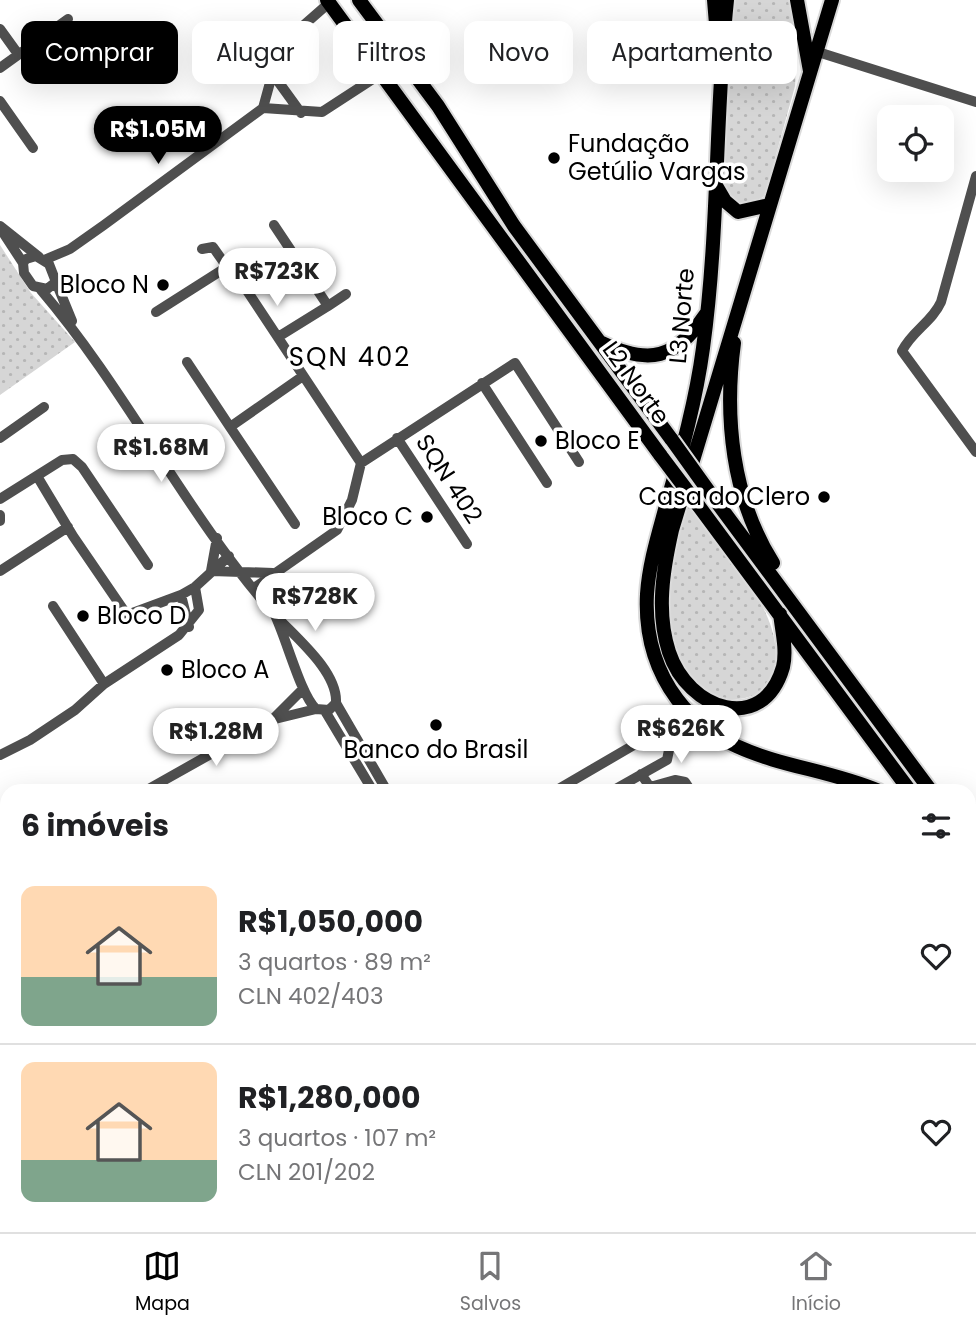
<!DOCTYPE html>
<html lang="pt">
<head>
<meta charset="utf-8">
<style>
  :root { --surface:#fff; --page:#f6f6f6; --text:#202124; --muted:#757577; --line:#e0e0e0; --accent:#000 }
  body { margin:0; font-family:Poppins,sans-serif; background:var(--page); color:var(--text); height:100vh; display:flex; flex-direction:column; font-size:26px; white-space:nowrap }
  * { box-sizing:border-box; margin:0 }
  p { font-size:23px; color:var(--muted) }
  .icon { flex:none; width:38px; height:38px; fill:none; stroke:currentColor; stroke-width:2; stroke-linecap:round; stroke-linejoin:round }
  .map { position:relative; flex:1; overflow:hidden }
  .drawer { position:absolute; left:0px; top:784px; width:976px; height:448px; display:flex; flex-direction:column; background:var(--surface); border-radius:21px 21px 0 0; box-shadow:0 7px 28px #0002 }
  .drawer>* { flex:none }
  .guide { position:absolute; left:21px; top:21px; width:934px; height:63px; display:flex; gap:14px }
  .tools { position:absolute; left:877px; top:105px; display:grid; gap:14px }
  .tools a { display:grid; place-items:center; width:77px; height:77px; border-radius:14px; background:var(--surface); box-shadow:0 7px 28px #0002; font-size:35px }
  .price { position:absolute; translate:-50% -60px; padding:0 16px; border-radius:24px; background:#fff; color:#222; font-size:23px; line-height:46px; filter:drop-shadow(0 2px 4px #0008) }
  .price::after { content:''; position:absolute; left:50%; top:42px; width:21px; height:16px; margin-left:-10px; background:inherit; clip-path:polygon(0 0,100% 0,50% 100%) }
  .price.on { background:var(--accent); color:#fff }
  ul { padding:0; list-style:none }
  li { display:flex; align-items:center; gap:21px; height:175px; padding:0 21px }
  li+li { border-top:2px solid var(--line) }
  li span { display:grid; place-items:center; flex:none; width:196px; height:140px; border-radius:14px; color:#555 }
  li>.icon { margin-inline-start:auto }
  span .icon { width:84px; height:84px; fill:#fffc; stroke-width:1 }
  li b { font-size:30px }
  h2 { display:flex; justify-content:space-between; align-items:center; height:84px; padding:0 21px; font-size:30px }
  .chip { padding:0 24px; border-radius:14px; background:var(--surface); box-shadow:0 7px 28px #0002; font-size:24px; line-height:63px }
  .chip.on { background:var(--accent); color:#fff }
  .dock { display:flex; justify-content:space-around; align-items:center; height:98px; border-top:2px solid var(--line); background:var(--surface); font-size:19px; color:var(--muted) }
  .dock a { display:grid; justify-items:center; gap:4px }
  .dock .on { color:var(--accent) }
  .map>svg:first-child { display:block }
  .grass { fill:url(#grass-dots) }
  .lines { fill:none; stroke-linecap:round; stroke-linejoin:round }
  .major-casing { stroke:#dbdbdb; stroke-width:18 }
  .highway-casing { stroke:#dbdbdb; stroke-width:19 }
  .minor { stroke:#4f4f4f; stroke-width:10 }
  .major { stroke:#000; stroke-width:14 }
  .highway { stroke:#000; stroke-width:16 }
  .major-bridge-casing { stroke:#dbdbdb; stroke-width:18; stroke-linecap:butt }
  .major-bridge { stroke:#000; stroke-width:14 }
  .poi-dot { fill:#000; stroke:#fff; stroke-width:2.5 }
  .labels { text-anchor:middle; stroke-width:7; stroke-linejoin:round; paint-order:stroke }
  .poi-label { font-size:24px; fill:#000; stroke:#fff; text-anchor:start }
  .street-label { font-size:24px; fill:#000; stroke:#fff }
  .neighbourhood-label { font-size:26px; letter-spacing:2px; fill:#000; stroke:#fff }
</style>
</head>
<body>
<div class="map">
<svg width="976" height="1232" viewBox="0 0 976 1232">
  <defs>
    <pattern id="grass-dots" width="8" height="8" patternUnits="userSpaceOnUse" patternTransform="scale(1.75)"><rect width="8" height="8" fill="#d6d6d6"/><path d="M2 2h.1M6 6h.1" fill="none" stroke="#b6b6b6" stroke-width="1.8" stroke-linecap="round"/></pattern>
  </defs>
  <rect width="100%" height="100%" fill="#fff"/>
  <path class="grass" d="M729 0H789L797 41 795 86 765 195 750 208 732 204 723 184Z
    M0 245 31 293 75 342 0 395Z
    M684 501C718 543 796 621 771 678 762 700 736 701 715 699L682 674 664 607Z
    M0 948 7 961V1085L0 1071Z
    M0 1136 7 1151V1225H43L47 1232H0Z
    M77 1225H140L143 1232H81Z"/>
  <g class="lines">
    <defs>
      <path id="major" d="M327 0 661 456
        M359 0 438 106 514 226 672 440
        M714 0 717 36
        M727 0C715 115 719 233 703 348 696 400 682 451 667 502 659 532 649 563 647 594 645 632 654 668 677 699 727 766 809 761 879 791
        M797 0 810 71
        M715 184 725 201 738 212 769 205
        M600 342C650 366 675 359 706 314
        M734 343C724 417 732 498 773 563
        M710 493 931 791
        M698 505 910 791
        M780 614C782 630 787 651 783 667 763 736 688 710 669 652 656 612 663 570 672 530L832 0
        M0 825 7 826
        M970 844 976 852
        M970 873 976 881
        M0 874 7 870
        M0 903 7 915
        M0 937 7 950
        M970 1010 976 1013
        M970 1045 976 1048
        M171 1229 180 1225
        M254 1232 269 1225"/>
      <path id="highway" d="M0 1081 7 1094
        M0 1122 7 1136
        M51 1225 54 1232
        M72 1225 75 1232
        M146 1225 150 1232"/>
    </defs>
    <use href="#major" class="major-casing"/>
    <use href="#highway" class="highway-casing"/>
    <path class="minor" d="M0 29 18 54
      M818 52 976 102
      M0 68 68 19
      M272 73 301 113
      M0 101 33 148
      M263 108 322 112 382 73
      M976 176 941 302C932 322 912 331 902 351L976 452
      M274 225 328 306 278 337
      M0 226 39 257
      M2 231 23 263
      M202 249 213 247 227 267
      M36 256 49 264 56 282 47 289 33 286 24 273 23 263 26 259Z
      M44 260 70 249 104 225 263 108 280 46 329 3
      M56 282 72 321
      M41 290C127 391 186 514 274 614 294 636 338 671 336 703L329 710 316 709C301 696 286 637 274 613
      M328 306 346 294
      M156 312 230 265 361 463
      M187 362 230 427 303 376
      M482 383 547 483
      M230 427 295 524
      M0 438 44 407
      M397 438 467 544
      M37 476 73 536 127 615 181 595 195 587 229 556
      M0 499 62 460 73 459 82 467 148 565
      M0 515V521
      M0 571 68 527
      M211 571 217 538
      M212 571 273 573
      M254 588 337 530 352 500 361 463 515 363 579 462
      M181 595 189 627
      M53 606 104 684
      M268 606 276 573
      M336 703 387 791
      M325 711 373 791
      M275 719 316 709
      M0 755 30 740 75 710 104 684 179 635 199 610 195 587
      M641 774 650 787 675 780 685 782 691 791
      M145 791 273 719 303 689
      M555 791 651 735 663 737 670 745 667 760 612 791
      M970 990 976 993
      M366 1225 367 1232
      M450 1225 451 1232
      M871 1225 872 1232
      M315 1232 337 1225"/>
    <use href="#major" class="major"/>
    <use href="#highway" class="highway"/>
    <defs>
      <path id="major-bridge" d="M672 440 710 493
        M661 456 698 505"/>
    </defs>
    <use href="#major-bridge" class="major-bridge-casing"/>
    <use href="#major-bridge" class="major-bridge"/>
  </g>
  <g class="poi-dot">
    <circle cx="554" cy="158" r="7"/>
    <circle cx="163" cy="285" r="7"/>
    <circle cx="541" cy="441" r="7"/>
    <circle cx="824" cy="497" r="7"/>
    <circle cx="427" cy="517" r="7"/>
    <circle cx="83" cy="616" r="7"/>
    <circle cx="167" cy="670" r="7"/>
    <circle cx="436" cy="725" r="7"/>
  </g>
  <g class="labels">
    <g class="poi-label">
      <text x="568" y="152">Fundação<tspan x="568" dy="28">Getúlio Vargas</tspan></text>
      <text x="149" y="293" text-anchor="end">Bloco N</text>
      <text x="555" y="449">Bloco E</text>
      <text x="810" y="505" text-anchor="end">Casa do Clero</text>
      <text x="413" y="525" text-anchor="end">Bloco C</text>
      <text x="97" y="624">Bloco D</text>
      <text x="181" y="678">Bloco A</text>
      <text x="436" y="758" text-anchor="middle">Banco do Brasil</text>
    </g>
    <g class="street-label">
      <text transform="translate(682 316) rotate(-85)" y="8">L3 Norte</text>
      <text transform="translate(636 383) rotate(54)" y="8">L2 Norte</text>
      <text transform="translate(449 479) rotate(57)" y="8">SQN 402</text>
    </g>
    <g class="neighbourhood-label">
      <text x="350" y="366">SQN 402</text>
    </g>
  </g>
</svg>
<div class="tools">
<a><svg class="icon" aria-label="locate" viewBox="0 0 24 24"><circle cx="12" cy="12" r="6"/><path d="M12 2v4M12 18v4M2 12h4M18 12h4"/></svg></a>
</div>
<b class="price on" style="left:158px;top:166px">R$1.05M</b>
<b class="price" style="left:277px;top:308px">R$723K</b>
<b class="price" style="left:161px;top:484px">R$1.68M</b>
<b class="price" style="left:315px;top:633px">R$728K</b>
<b class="price" style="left:681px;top:765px">R$626K</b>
<b class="price" style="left:216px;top:768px">R$1.28M</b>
<div class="guide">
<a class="chip on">Comprar</a>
<a class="chip">Alugar</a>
<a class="chip">Filtros</a>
<a class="chip">Novo</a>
<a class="chip">Apartamento</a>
</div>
<section class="drawer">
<h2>6 imóveis<svg class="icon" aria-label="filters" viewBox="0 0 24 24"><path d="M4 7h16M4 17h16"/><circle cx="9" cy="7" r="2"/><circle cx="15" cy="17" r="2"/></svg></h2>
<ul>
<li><span style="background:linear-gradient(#ffd9b3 65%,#7fa58c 0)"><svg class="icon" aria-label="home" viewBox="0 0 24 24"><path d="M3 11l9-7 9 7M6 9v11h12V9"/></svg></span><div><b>R$1,050,000</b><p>3 quartos · 89 m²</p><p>CLN 402/403</p></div><svg class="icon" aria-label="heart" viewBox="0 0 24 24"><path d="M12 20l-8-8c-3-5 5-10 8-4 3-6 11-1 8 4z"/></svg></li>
<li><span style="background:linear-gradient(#ffd9b3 70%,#7fa58c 0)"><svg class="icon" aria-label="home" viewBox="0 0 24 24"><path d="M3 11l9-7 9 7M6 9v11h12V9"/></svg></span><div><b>R$1,280,000</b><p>3 quartos · 107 m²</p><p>CLN 201/202</p></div><svg class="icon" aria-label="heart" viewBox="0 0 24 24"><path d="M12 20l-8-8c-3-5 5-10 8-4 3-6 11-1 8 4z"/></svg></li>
</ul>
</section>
</div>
<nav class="dock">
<a class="on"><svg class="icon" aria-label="map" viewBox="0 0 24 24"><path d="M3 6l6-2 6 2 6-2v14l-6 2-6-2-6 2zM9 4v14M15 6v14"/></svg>Mapa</a>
<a><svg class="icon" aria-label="saved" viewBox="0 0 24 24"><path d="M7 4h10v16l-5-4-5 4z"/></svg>Salvos</a>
<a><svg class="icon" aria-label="home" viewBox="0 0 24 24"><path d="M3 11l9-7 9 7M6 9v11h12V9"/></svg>Início</a>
</nav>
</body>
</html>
